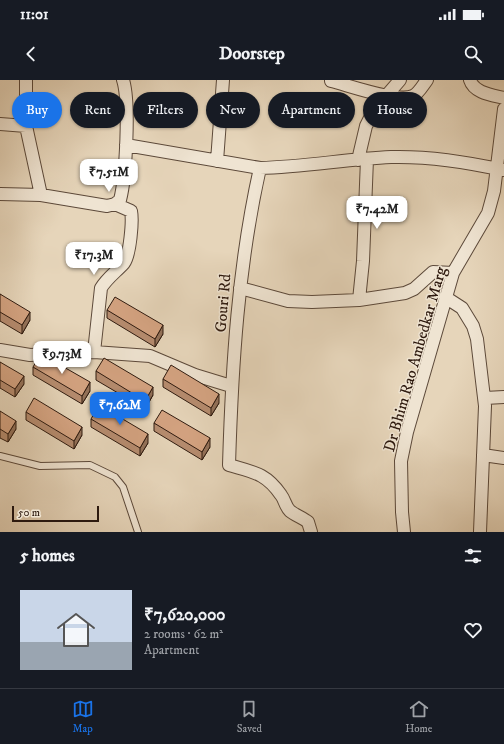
<!DOCTYPE html>
<html lang="en">
<head>
<meta charset="utf-8">
<style>
  :root { --surface:#171b24; --page:#242831; --text:#f1f3f6; --muted:#9ea1a6; --line:#363941; --accent:#1a73e8 }
  body { margin:0; font-family:"IM FELL DW Pica",serif; background:var(--page); color:var(--text); height:100vh; display:flex; flex-direction:column; font-size:15px; white-space:nowrap }
  * { box-sizing:border-box; margin:0 }
  p { font-size:13px; color:var(--muted) }
  .icon { flex:none; width:22px; height:22px; fill:none; stroke:currentColor; stroke-width:2; stroke-linecap:round; stroke-linejoin:round }
  .map { position:relative; height:452px; overflow:hidden }
  .side { display:flex; flex-direction:column; background:var(--surface); flex:1 }
  .side>* { flex:none }
  .top-card { position:absolute; left:12px; top:12px; width:480px; height:36px; display:flex; gap:8px }
  .scale { position:absolute; left:12px; bottom:10px; width:87px; box-sizing:border-box; padding-left:4px; border:2px solid #2e1a0f; border-top:0; font-size:11px; line-height:14px; white-space:nowrap; color:#2e1a0f; -webkit-text-stroke:3px #efe4d2; paint-order:stroke }
  .price { position:absolute; translate:-50% -34px; padding:0 9px; border-radius:8px; background:#fff; color:#222; font-size:13px; line-height:26px; filter:drop-shadow(0 1px 2px #0008) }
  .price::after { content:''; position:absolute; left:50%; top:24px; width:12px; height:9px; margin-left:-6px; background:inherit; clip-path:polygon(0 0,100% 0,50% 100%) }
  .price.active { background:var(--accent); color:#fff }
  ul { padding:0; list-style:none }
  li { display:flex; align-items:center; gap:12px; height:100px; padding:0 20px }
  li+li { border-top:1px solid var(--line) }
  li span { display:grid; place-items:center; flex:none; width:112px; height:80px; border-radius:0px; color:#555 }
  li>.icon { margin-inline-start:auto }
  span .icon { width:48px; height:48px; fill:#fffc; stroke-width:1 }
  li b { font-size:17px }
  h2 { display:flex; justify-content:space-between; align-items:center; height:48px; padding:0 20px; font-size:17px }
  .tag { padding:0 14px; border-radius:18px; background:var(--surface); box-shadow:0 1px 3px #0004; font-size:14px; line-height:36px }
  .tag.active { background:var(--accent); color:#fff }
  .status { display:flex; justify-content:space-between; align-items:center; height:28px; padding:0 20px; background:var(--surface); direction:ltr }
  .status svg { height:11px; fill:currentColor }
  header { display:flex; justify-content:space-between; align-items:center; height:52px; padding:0 20px; background:var(--surface); font-size:18px; font-weight:700 }
  .dock { display:flex; justify-content:space-around; align-items:center; height:56px; border-top:1px solid var(--line); background:var(--surface); font-size:11px; color:var(--muted) }
  .dock a { display:grid; justify-items:center; gap:2px }
  .dock .active { color:var(--accent) }
  .map>svg:first-child { display:block }
  .lines { fill:none; stroke-linecap:round; stroke-linejoin:round }
  .service-casing { stroke:#5c493a; stroke-width:8 }
  .minor-casing { stroke:#5c493a; stroke-width:14 }
  .service { stroke:#efe4d2; stroke-width:6 }
  .minor { stroke:#efe4d2; stroke-width:12 }
  .wall { fill:#b68c6f; stroke:#2e1a0f }
  .shaded-wall { fill:#94725a; stroke:#2e1a0f }
  .building { fill:#d4a381; stroke:#2e1a0f }
  .labels { text-anchor:middle; stroke-width:3; stroke-linejoin:round; paint-order:stroke }
  .street-label { font-size:16px; fill:#2e1a0f; stroke:#efe4d2 }
</style>
</head>
<body>
<div class="status"><b>11:01</b><svg viewBox="0 0 49 12"><path d="M0 12V9h3v3zM5 12V6h3v6zM10 12V3h3v9zM15 12V0h3v12zM26 1h20v11H26zM47 4h2v5h-2z"/></svg></div>
<header><svg class="icon" aria-label="back" viewBox="0 0 24 24"><path d="M15 5l-7 7 7 7"/></svg>Doorstep<svg class="icon" aria-label="search" viewBox="0 0 24 24"><circle cx="10" cy="10" r="6"/><path d="M15 15l6 6"/></svg></header>
<div class="map">
<svg width="504" height="452" viewBox="0 0 504 452">
  <rect width="100%" height="100%" fill="#e6d5ba"/>
  <filter id="stains"><feTurbulence type="fractalNoise" baseFrequency=".005" numOctaves="4"/><feColorMatrix values="0 0 0 0 .2 0 0 0 0 .09 0 0 0 0 .02 0 0 0 .5 -.17"/></filter>
  <radialGradient id="worn" r=".72"><stop offset=".6" stop-color="#630" stop-opacity="0"/><stop offset="1" stop-color="#630" stop-opacity=".3"/></radialGradient>
  <g class="lines">
    <defs>
      <path id="service" d="M0 376 40 386 90 385 115 397 123 407 138 452"/>
      <path id="minor" d="M26 0V46L41 115
        M470 0C474 13 492 15 504 18
        M331 1C348 5 397 23 413 16 419 13 423 5 427 0
        M0 44 26 46
        M126 65 260 88C238 186 232 285 229 385 253 392 266 393 281 415 285 420 285 426 290 431 295 435 303 438 308 442L311 452
        M358 80 366 46 374 30 400 0
        M217 81 223 0
        M260 88C304 87 347 79 391 77 428 76 467 82 503 90
        M0 114 41 115 107 126 115 124 120 120C126 97 130 22 123 0
        M240 208 288 221 312 222 359 220 405 213 414 209 433 192 453 193
        M445 217 462 228 473 246 477 259 485 326 480 452
        M359 220 363 181 367 79
        M0 270 30 275 94 272 150 276 195 295 231 306
        M94 272 101 208C107 198 116 192 124 183 130 175 133 141 131 131L115 124
        M485 318 504 317
        M483 375 504 378
        M404 452 402 432 401 381 407 352 453 193 488 133 494 111 504 29"/>
    </defs>
    <use href="#service" class="service-casing"/>
    <use href="#minor" class="minor-casing"/>
    <use href="#service" class="service"/>
    <use href="#minor" class="minor"/>
  </g>
  <path class="wall" d="M0 214 30 240 22 254 0 241Z
    M107 230 163 254 155 267 107 238Z
    M0 282 24 304 15 317 0 308Z
    M33 287 90 311 82 324 33 295Z
    M96 291 153 315 145 329 96 300Z
    M163 299 219 323 211 336 163 307Z
    M0 331 16 349 8 362 0 358Z
    M26 332 82 355 74 369 26 340Z
    M91 339 148 363 140 376 91 347Z
    M154 343 210 367 202 380 154 351Z"/>
  <path class="shaded-wall" d="M30 232V240L22 254V245Z
    M163 245V254L155 267V259Z
    M24 296V304L15 317V309Z
    M90 302V311L82 324V316Z
    M153 307V315L145 329V321Z
    M219 314V323L211 336V328Z
    M16 341V349L8 362V354Z
    M82 347V355L74 369V361Z
    M148 354V363L140 376V368Z
    M210 358V367L202 380V372Z"/>
  <path class="building" d="M0 214 30 232 22 245 0 232Z
    M115 217 163 245 155 259 107 230Z
    M41 274 90 302 82 316 33 287Z
    M104 278 153 307 145 321 96 291Z
    M0 282 24 296 15 309 0 300Z
    M171 285 219 314 211 328 163 299Z
    M34 318 82 347 74 361 26 332Z
    M99 325 148 354 140 368 91 339Z
    M162 330 210 358 202 372 154 343Z
    M0 331 16 341 8 354 0 349Z"/>
  <g class="labels">
    <g class="street-label">
      <text transform="translate(222 223) rotate(-85)" y="6">Gouri Rd</text>
      <text transform="translate(414 279) rotate(-74)" y="6">Dr Bhim Rao Ambedkar Marg</text>
    </g>
  </g>
  <rect width="100%" height="100%" filter="url(#stains)"/>
  <rect width="100%" height="100%" fill="url(#worn)"/>
</svg>
<div class="scale">50 m</div>
<b class="price" style="left:109px;top:113px">₹7.51M</b>
<b class="price" style="left:377px;top:150px">₹7.42M</b>
<b class="price" style="left:94px;top:196px">₹17.3M</b>
<b class="price" style="left:62px;top:295px">₹9.73M</b>
<b class="price active" style="left:120px;top:346px">₹7.62M</b>
<div class="top-card">
<a class="tag active">Buy</a>
<a class="tag">Rent</a>
<a class="tag">Filters</a>
<a class="tag">New</a>
<a class="tag">Apartment</a>
<a class="tag">House</a>
</div>
</div>
<section class="side">
<h2>5 homes<svg class="icon" aria-label="filters" viewBox="0 0 24 24"><path d="M4 7h16M4 17h16"/><circle cx="9" cy="7" r="2"/><circle cx="15" cy="17" r="2"/></svg></h2>
<ul>
<li><span style="background:linear-gradient(#c9d6e8 65%,#9aa5b1 0)"><svg class="icon" aria-label="home" viewBox="0 0 24 24"><path d="M3 11l9-7 9 7M6 9v11h12V9"/></svg></span><div><b>₹7,620,000</b><p>2 rooms · 62 m²</p><p>Apartment</p></div><svg class="icon" aria-label="heart" viewBox="0 0 24 24"><path d="M12 20l-8-8c-3-5 5-10 8-4 3-6 11-1 8 4z"/></svg></li>
</ul>
</section>
<nav class="dock">
<a class="active"><svg class="icon" aria-label="map" viewBox="0 0 24 24"><path d="M3 6l6-2 6 2 6-2v14l-6 2-6-2-6 2zM9 4v14M15 6v14"/></svg>Map</a>
<a><svg class="icon" aria-label="saved" viewBox="0 0 24 24"><path d="M7 4h10v16l-5-4-5 4z"/></svg>Saved</a>
<a><svg class="icon" aria-label="home" viewBox="0 0 24 24"><path d="M3 11l9-7 9 7M6 9v11h12V9"/></svg>Home</a>
</nav>
</body>
</html>
